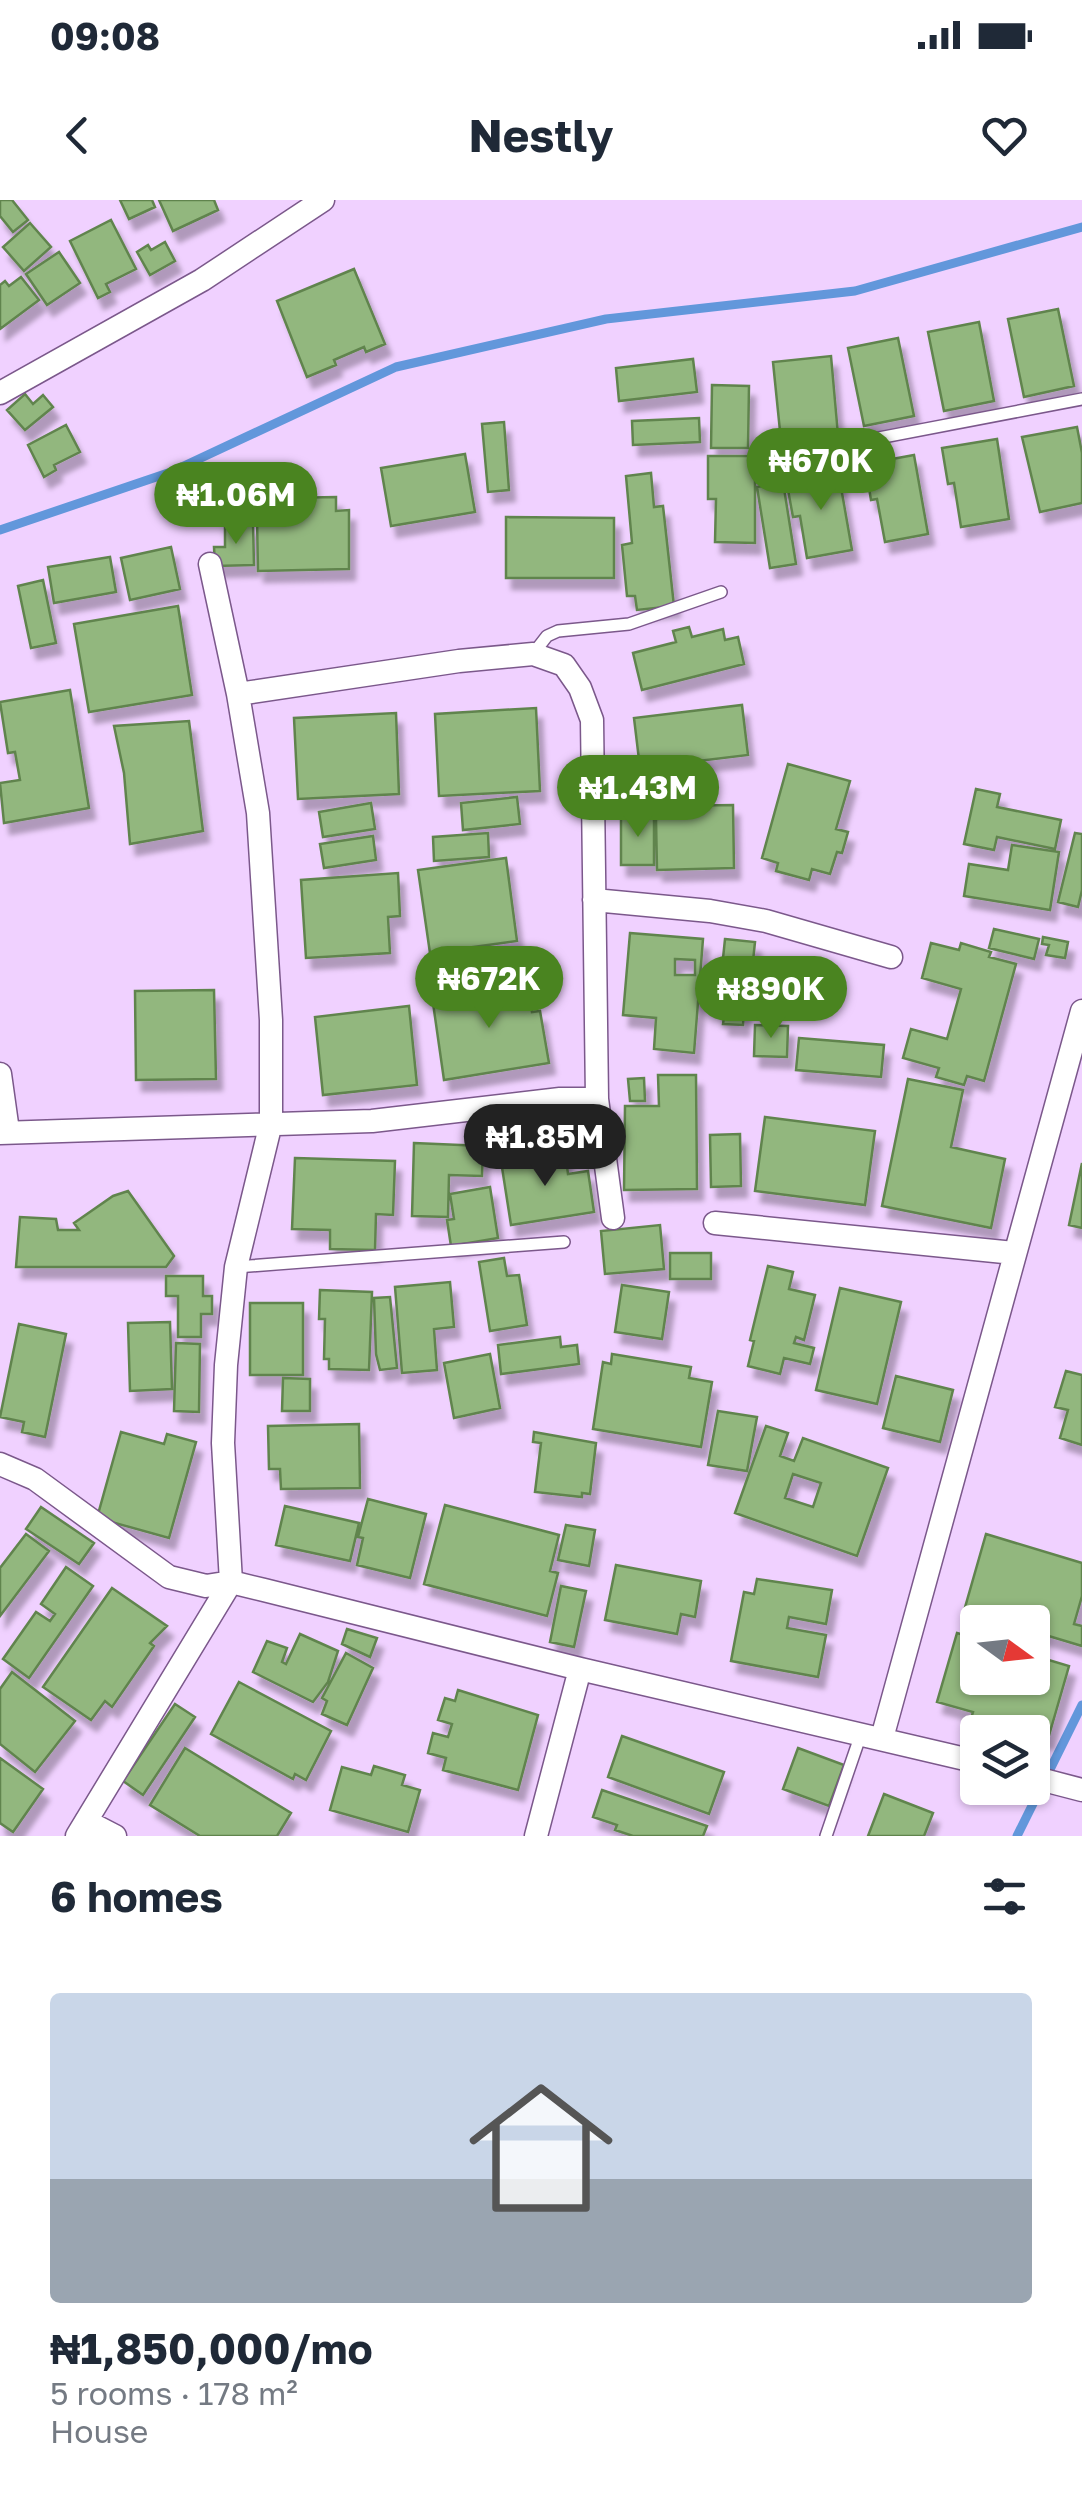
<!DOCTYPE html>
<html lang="en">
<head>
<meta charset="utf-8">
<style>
  :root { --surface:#fff; --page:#f6f6f7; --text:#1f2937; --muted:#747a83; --line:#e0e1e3; --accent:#4a8420 }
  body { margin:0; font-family:"Golos Text",sans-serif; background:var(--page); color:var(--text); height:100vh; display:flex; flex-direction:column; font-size:38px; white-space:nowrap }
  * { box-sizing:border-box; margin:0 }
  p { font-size:32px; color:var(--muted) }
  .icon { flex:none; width:55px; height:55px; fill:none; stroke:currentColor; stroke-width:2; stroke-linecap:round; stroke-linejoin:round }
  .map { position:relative; height:1636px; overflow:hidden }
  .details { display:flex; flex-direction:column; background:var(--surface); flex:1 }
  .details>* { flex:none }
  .needle { width:65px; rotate:105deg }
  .tools { position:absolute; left:960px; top:1405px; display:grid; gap:20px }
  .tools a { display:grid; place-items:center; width:90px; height:90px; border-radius:10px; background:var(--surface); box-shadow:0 2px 8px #0004; font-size:50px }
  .price { position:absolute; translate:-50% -85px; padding:0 22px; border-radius:35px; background:var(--accent); color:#fff; font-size:32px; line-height:65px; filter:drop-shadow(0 2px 5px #0008) }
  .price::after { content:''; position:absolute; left:50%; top:60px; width:30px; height:22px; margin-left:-15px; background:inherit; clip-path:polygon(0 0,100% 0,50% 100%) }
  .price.active { background:#222; color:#fff }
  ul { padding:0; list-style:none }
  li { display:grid; align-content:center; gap:20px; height:530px; padding:0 50px }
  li+li { border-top:2px solid var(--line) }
  li span { display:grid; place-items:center; height:310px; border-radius:10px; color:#555 }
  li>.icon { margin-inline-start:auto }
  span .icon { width:180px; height:180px; fill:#fffc; stroke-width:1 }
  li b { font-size:42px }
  h2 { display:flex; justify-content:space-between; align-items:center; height:120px; padding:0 50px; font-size:42px }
  .status { display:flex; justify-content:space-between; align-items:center; height:70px; padding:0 50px; background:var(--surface); direction:ltr }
  .status svg { height:28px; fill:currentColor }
  header { display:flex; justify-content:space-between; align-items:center; height:130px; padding:0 50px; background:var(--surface); font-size:45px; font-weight:700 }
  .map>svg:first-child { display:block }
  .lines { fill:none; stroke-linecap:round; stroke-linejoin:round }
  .stream { stroke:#6297db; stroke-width:9 }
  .building { fill:#92b77e; stroke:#61844e; stroke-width:2.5; fill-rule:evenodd; filter:url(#shadow) }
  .lane-casing { stroke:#7b588b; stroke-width:14 }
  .street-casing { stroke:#7b588b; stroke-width:25 }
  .lane { stroke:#fff; stroke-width:11 }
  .street { stroke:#fff; stroke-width:22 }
</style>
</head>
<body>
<div class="status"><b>09:08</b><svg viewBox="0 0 49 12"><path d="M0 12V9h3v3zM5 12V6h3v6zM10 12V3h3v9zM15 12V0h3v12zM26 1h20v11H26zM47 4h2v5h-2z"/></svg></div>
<header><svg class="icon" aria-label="back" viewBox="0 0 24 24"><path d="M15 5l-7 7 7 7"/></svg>Nestly<svg class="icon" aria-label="heart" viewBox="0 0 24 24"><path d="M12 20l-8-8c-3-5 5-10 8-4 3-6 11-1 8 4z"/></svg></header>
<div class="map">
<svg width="1082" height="1636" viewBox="0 0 1082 1636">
  <defs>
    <filter id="shadow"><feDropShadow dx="6" dy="11" stdDeviation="2.5" flood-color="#0004"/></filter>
  </defs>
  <rect width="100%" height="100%" fill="#f0d1ff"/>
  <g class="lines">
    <path class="stream" d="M0 330 171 272 396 167 606 119 855 91 1082 27
      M1017 1636 1082 1505"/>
  </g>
  <path class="building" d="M0 0H12L28 20 13 32 0 16Z
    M120 0H152L155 7 129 19Z
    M159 0H214L218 10 173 31Z
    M111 20 136 69 106 84 110 92 98 98 70 41Z
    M30 23 51 47 24 71 3 47Z
    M165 42 175 61 150 75 137 52 148 45 151 50Z
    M59 52 80 83 47 105 26 74Z
    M354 69 385 144 366 152 364 147 334 160 336 165 307 177 277 101Z
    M21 77 39 100 0 129V85L5 81 9 86Z
    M1058 109 1074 186 1024 197 1008 119Z
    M979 122 994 201 944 211 928 132Z
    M898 138 914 216 864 226 848 148Z
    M831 156 838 235 781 241 773 162Z
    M693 159 697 192 619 201 616 168Z
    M712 185 749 186 748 248H711Z
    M25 194 33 204 43 195 53 207 25 230 7 210Z
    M699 218 700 242 633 245 632 221Z
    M504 222 509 290 488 292 482 224Z
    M66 225 80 252 54 265 56 270 44 277 28 245Z
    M1077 227 1082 253V303L1040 312 1022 237Z
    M997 239 1009 319 961 327 954 283 948 284 942 248Z
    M465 254 475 312 391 326 381 268Z
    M914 255 928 334 885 342 877 299 871 300 865 264Z
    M708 256H755V343L715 342 716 299H708Z
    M838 270 852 350 807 358 800 316 793 317 786 279Z
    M651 273 654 307 663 306 674 406 637 410 635 396H627L622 345 632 343 626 276Z
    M783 282 796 364 770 368 757 287Z
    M336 297V311L349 310V369L258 371 257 318 285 317 284 298Z
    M506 317 614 318V378H506Z
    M253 324 254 365 215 366 214 347H225V326Z
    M171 347 180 389 130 400 121 358Z
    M110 357 116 392 54 403 48 367Z
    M43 380 56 443 31 448 18 386Z
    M178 406 192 495 89 512 74 424Z
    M689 427 692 437 723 429 725 440 738 437 744 464 642 490 633 453 676 442 673 431Z
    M70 490 89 608 4 623 0 583 20 580 15 552 8 553 0 502Z
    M742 505 748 555 640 568 634 518Z
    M536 508 540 591 439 596 435 514Z
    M396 513 399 594 298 599 294 518Z
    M189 521 203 631 130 644 124 573 114 526Z
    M788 564 850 581 836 629 848 632 842 653 837 652 830 674 812 669 809 680 776 671 778 663 762 658Z
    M976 589 1000 594 997 607 1061 620 1055 649 997 637 994 650 964 644Z
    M623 591H652V613H623Z
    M517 597 520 624 463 630 461 603Z
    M371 603 375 629 323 637 319 612Z
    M733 605 734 668 657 670 656 619 669 618V606Z
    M621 616H654V665H621Z
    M488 633 489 657 434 661 433 637Z
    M1075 633 1082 634V690L1078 707 1058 702Z
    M373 636 376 660 324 668 320 644Z
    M1012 645 1059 652 1050 710 964 696 969 664 1008 670Z
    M506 658 517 741 430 753 418 670Z
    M398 673 400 716 388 717 390 753 306 758 301 680Z
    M994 729 1039 739 1034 759 989 748Z
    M630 733 703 739 694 853 654 849 656 818 623 815ZM675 759 695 760V775H675Z
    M1043 737 1068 742 1065 758 1046 755 1049 745 1042 744Z
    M725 739 755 742 750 790 720 787Z
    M931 743 959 750 961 743 991 752 989 757 1016 764 984 881 967 876 964 885 936 877 939 868 903 858 911 829 947 839 961 789 922 778Z
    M496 760 498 781 450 787 447 766Z
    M527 781 532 812 540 811 549 863 444 880 432 796Z
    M214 790 216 879 136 880 135 791Z
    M719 797 745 799 743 825 723 824 724 817 717 816Z
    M409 806 417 885 323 895 315 817Z
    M755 825 788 826 787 857 754 856Z
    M799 838 884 845 881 877 796 870Z
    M658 875H696L697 989 624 990 625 906H659Z
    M644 878 645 901H630L628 879Z
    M908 879 963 890 951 947 1005 959 991 1028 882 1006Z
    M765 917 875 931 865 1005 755 991Z
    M740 934 741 986 711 987 710 935Z
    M414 943 483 946 482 976 449 975 448 1017 412 1016Z
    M565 951 568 974 588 971 594 1012 511 1025 501 961Z
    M295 958 395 961 393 1015 376 1014 375 1050 330 1049V1030L292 1029Z
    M1082 963V1028L1069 1025Z
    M490 987 498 1038 451 1046 447 1020 454 1019 450 994Z
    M128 991 174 1056 166 1067H16L20 1017 56 1019 58 1030H79L74 1023 113 996Z
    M660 1025 664 1069 605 1074 601 1031Z
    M670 1053H711V1079H670Z
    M504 1058 507 1076 519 1075 527 1125 490 1131 479 1062Z
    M768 1066 793 1072 789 1089 815 1095 804 1140 796 1137 794 1143 814 1148 810 1164 784 1158 780 1174 748 1166 754 1141 750 1140Z
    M166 1076H203V1096H212V1114H201V1137H178V1096H166Z
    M450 1082 454 1127 434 1129 437 1170 402 1173 395 1087Z
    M622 1085 669 1092 662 1139 615 1132Z
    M840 1088 901 1102 877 1204 816 1190Z
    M320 1090 372 1092 369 1170 329 1169V1159H324L325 1119H319Z
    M390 1097 397 1168 380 1170 376 1154 374 1098Z
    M250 1103H303V1175H250Z
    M170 1122 172 1189 130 1191 128 1123Z
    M19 1124 66 1134 45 1237 22 1232 24 1222 0 1217Z
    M560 1137 561 1147 577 1145 579 1164 501 1174 498 1145Z
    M176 1143 200 1144 199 1212 174 1211Z
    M490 1154 500 1208 454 1218 444 1163Z
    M612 1154 691 1167 689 1178 712 1182 701 1247 593 1229 603 1162 611 1164Z
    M1066 1171 1082 1175V1245L1060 1238 1068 1210 1055 1207Z
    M896 1176 953 1190 940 1242 883 1228Z
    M283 1178 310 1179V1211H282Z
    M718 1211 757 1217 747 1271 708 1265Z
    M359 1224 360 1288 281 1289 280 1269H269L268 1226Z
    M766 1226 788 1233 780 1256 794 1261 803 1238 888 1268 857 1356 735 1313ZM793 1274 821 1283 813 1307 785 1298Z
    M121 1232 164 1244 167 1234 196 1242 169 1338 97 1318Z
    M534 1232 596 1243 590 1294 582 1293V1297L535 1292 541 1243 533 1242Z
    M368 1299 426 1314 410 1378 357 1365 363 1338 358 1337Z
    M445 1305 559 1335 550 1371 558 1373 547 1416 424 1384Z
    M285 1306 359 1323 350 1361 276 1345Z
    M41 1307 94 1343 79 1364 26 1329Z
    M566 1325 595 1330 589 1366 558 1360Z
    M26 1334 49 1351 0 1416V1368Z
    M986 1334 1082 1363V1396L1074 1424 1082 1426V1446L1032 1431V1422H1004L964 1411Z
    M616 1365 701 1381 695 1417 681 1414 677 1434 605 1420Z
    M66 1367 93 1386 29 1478 3 1459 36 1412 50 1421 55 1414 41 1404Z
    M757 1379 832 1390 826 1424 789 1417 787 1428 826 1435 818 1477 731 1461 744 1392 754 1394Z
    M561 1386 586 1391 574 1447 550 1442Z
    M112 1388 167 1426 150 1443 154 1446 112 1507 105 1501 91 1520 43 1487Z
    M347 1429 377 1438 370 1457 342 1444Z
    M957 1433 978 1439V1478H1032V1455L1069 1466 1048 1539 1009 1527 1007 1532 978 1534 967 1531 973 1512 937 1502Z
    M300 1434 338 1451 328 1482 313 1502 253 1472 267 1441 287 1448 282 1462 286 1464Z
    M346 1453 373 1468 347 1525 322 1514 327 1501 322 1498Z
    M12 1472 75 1521 35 1572 0 1544V1489Z
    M239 1482 331 1531 306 1580 295 1574 293 1579 211 1534Z
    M458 1490 538 1515 518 1590 443 1570 446 1558 428 1553 433 1533 448 1537 452 1524 438 1520 445 1498 455 1501Z
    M175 1504 195 1517 143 1595 123 1581Z
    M622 1536 724 1572 709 1614 608 1577Z
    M185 1548 291 1613 277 1636H200L150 1605Z
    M798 1548 844 1565 829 1606 783 1589Z
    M0 1558 43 1589 13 1632 0 1623Z
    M374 1566 405 1575 402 1585 420 1590 408 1632 330 1610 342 1567 371 1575Z
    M602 1590 707 1626 703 1636H633L615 1630 617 1625 593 1617Z
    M884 1594 933 1613 924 1636H868Z"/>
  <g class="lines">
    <defs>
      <path id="lane" d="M795 254 1082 199
        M533 454 547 436 558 431 629 424 721 392
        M236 1067 564 1042
        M826 1636 861 1534"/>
      <path id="street" d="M0 193 202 80 323 0
        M594 700 710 711 766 721 891 757
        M0 874 8 931
        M597 899 613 1018
        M0 933 372 921 560 899H597L592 520 580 488 564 465 533 454 459 461 238 494
        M715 1023 1014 1053
        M0 1264 35 1279 169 1377 206 1386 231 1382 264 1390 580 1469 978 1562
        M882 1538 1082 811
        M1032 1577 1082 1590
        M86 1621 115 1636
        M77 1636 231 1382 223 1243 226 1165 236 1067 271 923V820L258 613 238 494 210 364
        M536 1636 580 1469"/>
    </defs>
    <use href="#lane" class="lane-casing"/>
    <use href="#street" class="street-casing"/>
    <use href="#lane" class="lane"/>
    <use href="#street" class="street"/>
  </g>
</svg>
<div class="tools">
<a><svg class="needle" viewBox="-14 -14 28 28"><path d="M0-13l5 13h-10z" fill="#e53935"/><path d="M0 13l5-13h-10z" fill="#747a83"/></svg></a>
<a><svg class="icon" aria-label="layers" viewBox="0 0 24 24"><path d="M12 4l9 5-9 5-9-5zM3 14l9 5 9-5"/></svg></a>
</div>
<b class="price" style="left:821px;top:313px">₦670K</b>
<b class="price" style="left:236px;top:347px">₦1.06M</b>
<b class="price" style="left:638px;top:640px">₦1.43M</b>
<b class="price" style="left:489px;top:831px">₦672K</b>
<b class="price" style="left:771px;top:841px">₦890K</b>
<b class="price active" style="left:545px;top:989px">₦1.85M</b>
</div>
<section class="details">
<h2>6 homes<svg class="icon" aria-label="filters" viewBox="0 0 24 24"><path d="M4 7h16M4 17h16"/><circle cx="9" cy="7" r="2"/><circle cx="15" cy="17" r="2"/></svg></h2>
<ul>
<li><span style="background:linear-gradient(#c9d6e8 60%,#9aa5b1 0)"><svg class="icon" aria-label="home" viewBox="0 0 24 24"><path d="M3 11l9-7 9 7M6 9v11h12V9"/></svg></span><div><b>₦1,850,000/mo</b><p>5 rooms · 178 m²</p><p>House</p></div></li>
</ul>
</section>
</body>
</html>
